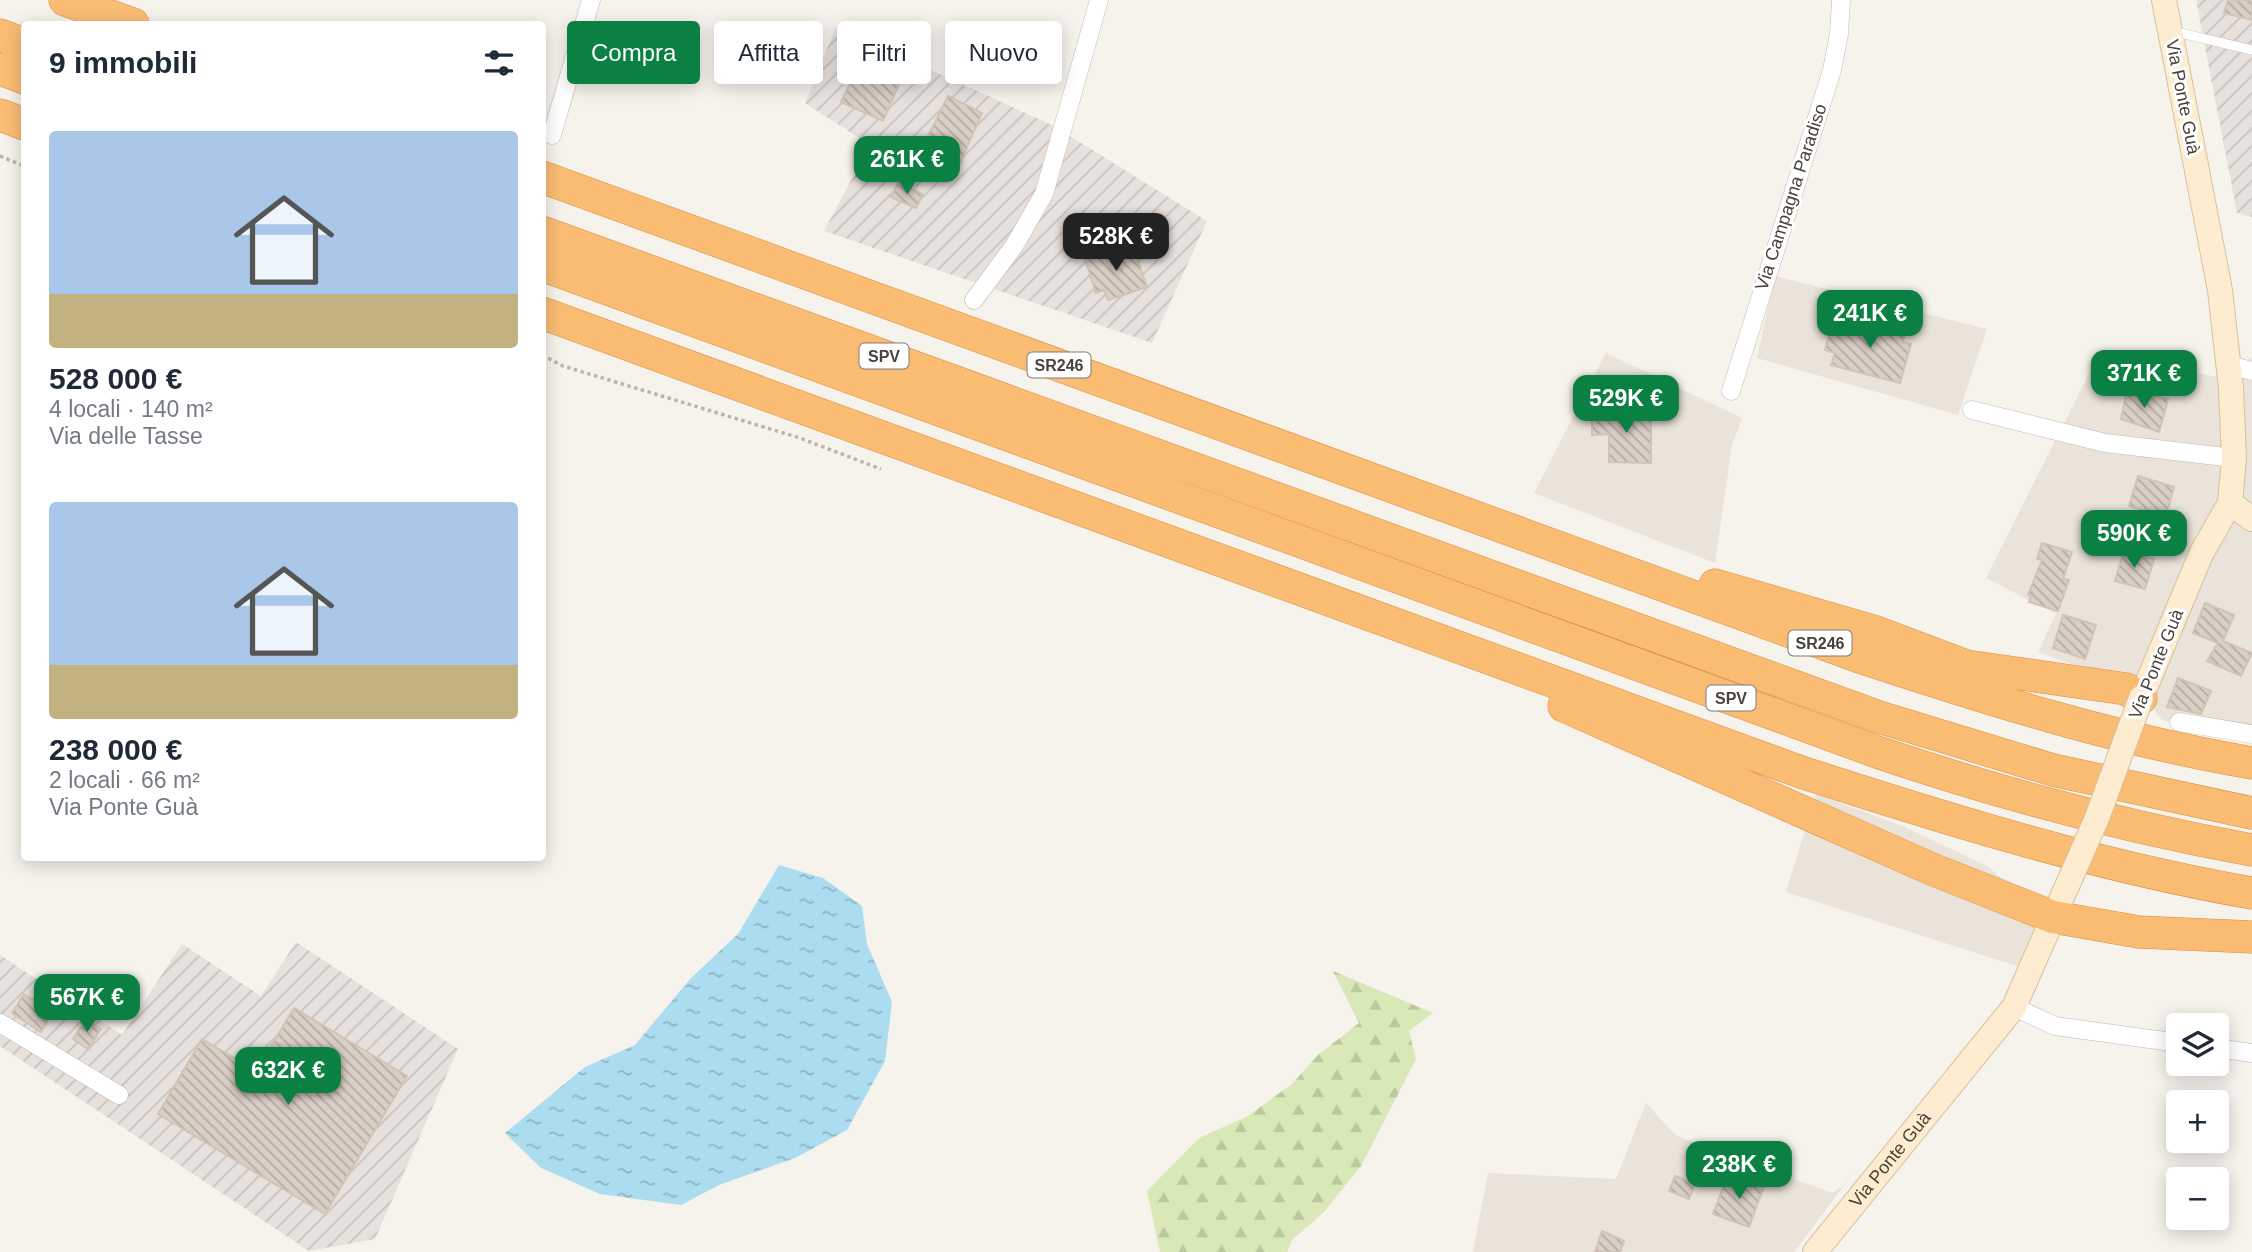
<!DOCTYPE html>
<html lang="it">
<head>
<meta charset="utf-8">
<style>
  :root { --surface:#fff; --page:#f6f6f7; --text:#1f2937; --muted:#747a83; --accent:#0b8043 }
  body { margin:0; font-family:Helvetica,sans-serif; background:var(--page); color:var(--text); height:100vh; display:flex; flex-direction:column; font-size:26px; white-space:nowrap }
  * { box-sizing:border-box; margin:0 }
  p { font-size:23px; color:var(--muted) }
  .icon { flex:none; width:38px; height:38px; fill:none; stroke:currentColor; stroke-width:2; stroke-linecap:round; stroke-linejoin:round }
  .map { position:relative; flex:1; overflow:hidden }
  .sheet { position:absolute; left:21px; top:21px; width:525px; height:840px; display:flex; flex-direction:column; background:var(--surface); border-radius:7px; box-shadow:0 4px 18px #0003 }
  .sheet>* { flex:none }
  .guide { position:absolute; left:567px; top:21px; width:665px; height:63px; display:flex; gap:14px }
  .fabs { position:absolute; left:2166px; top:1013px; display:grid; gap:14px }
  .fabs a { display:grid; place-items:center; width:63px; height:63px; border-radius:7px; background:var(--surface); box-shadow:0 4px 18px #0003; font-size:35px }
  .price { position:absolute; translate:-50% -60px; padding:0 16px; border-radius:14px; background:var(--accent); color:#fff; font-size:23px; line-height:46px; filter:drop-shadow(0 2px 4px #0008) }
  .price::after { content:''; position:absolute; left:50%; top:42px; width:21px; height:16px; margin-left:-10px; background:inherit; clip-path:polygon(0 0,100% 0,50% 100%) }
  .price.on { background:#222; color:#fff }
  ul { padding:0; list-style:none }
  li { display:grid; align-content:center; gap:14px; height:371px; padding:0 28px }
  li span { display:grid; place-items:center; height:217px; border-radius:7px; color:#555 }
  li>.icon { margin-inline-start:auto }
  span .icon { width:126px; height:126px; fill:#fffc; stroke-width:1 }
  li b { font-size:30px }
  h2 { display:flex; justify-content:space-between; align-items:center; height:84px; padding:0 28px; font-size:30px }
  .pill { padding:0 24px; border-radius:7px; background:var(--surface); box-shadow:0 4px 18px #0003; font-size:24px; line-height:63px }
  .pill.on { background:var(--accent); color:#fff }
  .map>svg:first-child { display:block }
  .residential { fill:#e9e3da }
  .industrial { fill:url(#industrial-furrows) }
  .forest { fill:url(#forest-firs) }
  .water { fill:url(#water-ripples) }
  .building { fill:url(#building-back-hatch); stroke:#d2c3b5; stroke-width:2 }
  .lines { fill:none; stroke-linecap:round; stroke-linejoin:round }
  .lane-casing { stroke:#c1b8af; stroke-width:10 }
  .street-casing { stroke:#c1b8af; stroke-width:19 }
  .secondary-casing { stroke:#d7c1a0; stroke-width:26 }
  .highway-casing { stroke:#da8f42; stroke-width:33 }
  .path { stroke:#c3b2a0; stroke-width:3.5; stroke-dasharray:3.5 3.5; stroke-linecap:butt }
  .lane { stroke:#fff; stroke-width:9 }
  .street { stroke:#fff; stroke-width:18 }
  .secondary { stroke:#fdeccf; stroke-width:24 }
  .highway { stroke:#fabc73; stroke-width:32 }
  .secondary-bridge-casing { stroke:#d7c1a0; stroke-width:26; stroke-linecap:butt }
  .secondary-bridge { stroke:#fdeccf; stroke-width:24 }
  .labels { text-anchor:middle; stroke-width:6; stroke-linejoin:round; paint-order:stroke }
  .shield { fill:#fff; stroke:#807b75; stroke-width:2 }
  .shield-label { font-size:16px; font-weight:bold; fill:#4a423a }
  .street-label { font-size:18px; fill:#4a423a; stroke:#fff }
</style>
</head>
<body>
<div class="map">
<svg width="2252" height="1252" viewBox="0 0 2252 1252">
  <defs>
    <pattern id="industrial-furrows" width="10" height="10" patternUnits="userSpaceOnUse" patternTransform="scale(1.75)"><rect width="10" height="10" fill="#e6e1dd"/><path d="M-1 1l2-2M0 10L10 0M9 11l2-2" fill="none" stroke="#c7c2be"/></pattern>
    <pattern id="forest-firs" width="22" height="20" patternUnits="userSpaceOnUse" patternTransform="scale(1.75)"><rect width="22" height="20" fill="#d8e8b7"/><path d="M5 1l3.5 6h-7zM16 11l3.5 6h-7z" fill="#bbc89e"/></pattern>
    <pattern id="water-ripples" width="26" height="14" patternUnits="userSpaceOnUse" patternTransform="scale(1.75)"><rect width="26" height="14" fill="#abdcef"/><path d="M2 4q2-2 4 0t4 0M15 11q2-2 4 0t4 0" fill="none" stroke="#8db4c3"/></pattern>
    <pattern id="building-back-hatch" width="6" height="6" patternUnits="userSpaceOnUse" patternTransform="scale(1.75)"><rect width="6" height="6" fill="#dacfc5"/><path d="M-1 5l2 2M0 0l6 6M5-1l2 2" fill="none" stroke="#b3aaa1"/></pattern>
  </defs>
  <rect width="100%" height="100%" fill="#f6f2ec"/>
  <path class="residential" d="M1775 276 1987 329 1958 415 1757 358Z
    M1606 353 1742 418 1732 445 1715 563 1534 493Z
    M2099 354 2217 377 2252 357V733L2162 720 2138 688 2038 652 2056 614 1986 578Z
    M1816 794 1905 827 1987 866 2021 894 2048 932 2029 970 1786 892Z
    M1646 1103 1675 1135 1832 1193 1842 1187 1855 1171 1794 1252H1473L1488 1173 1616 1179Z"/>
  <path class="industrial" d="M2196 0H2252V217L2237 213Z
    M836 27 1052 125 1207 221 1152 343 824 231 870 145 805 103Z
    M296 942 458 1049 375 1239 309 1251 0 1046V955L122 1035 182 944 261 996Z"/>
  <path class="forest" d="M1333 971 1433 1013 1409 1031 1416 1059 1361 1166 1324 1212 1292 1240 1287 1252H1160L1147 1191 1199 1138 1248 1116 1292 1084 1318 1055 1359 1023Z"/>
  <path class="water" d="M779 865 823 878 862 906 867 944 892 1002 885 1061 847 1130 795 1158 719 1185 681 1205 600 1194 541 1168 505 1133 585 1067 635 1045 690 979 738 934Z"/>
  <path class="building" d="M2228 0H2252V20L2224 13Z
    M860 63 900 82 883 121 841 102Z
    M948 96 982 113 958 168 921 150Z
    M898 183 923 194 916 208 891 197Z
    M1133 246 1147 287 1108 300 1104 290 1096 293 1085 259 1116 248 1118 253Z
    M1863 321 1906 332 1903 342 1911 344 1900 383 1831 365 1835 353 1825 350 1832 325 1860 330Z
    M2127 390 2168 399 2159 432 2121 419Z
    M1609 410H1651V463L1609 462V434L1592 435V416L1609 415Z
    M2138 476 2174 487 2166 516 2129 506Z
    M2042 543 2072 552 2063 579 2069 580 2058 611 2029 602 2031 596 2028 595 2042 560 2037 559Z
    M2124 550 2154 559 2145 589 2115 581Z
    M2205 603 2234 615 2223 641 2252 653 2241 676 2207 661 2218 643 2193 633Z
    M2063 615 2096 625 2085 659 2053 648Z
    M2178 678 2211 691 2201 714 2167 707Z
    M24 994 53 1012 41 1032 12 1013Z
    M294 1008 407 1076 325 1214 158 1114 202 1039 256 1071Z
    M86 1019 101 1029 88 1049 73 1039Z
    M1675 1176 1695 1184 1689 1199 1669 1191Z
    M1734 1177 1764 1186 1749 1227 1713 1214 1726 1180 1732 1182Z
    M1602 1231 1624 1241 1620 1252H1595Z"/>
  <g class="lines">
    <defs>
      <path id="lane" d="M2172 31 2252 50"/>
      <path id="street" d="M552 135 591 0
        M974 300 1014 246 1044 194 1099 0
        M2229 365 2252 371
        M1731 391 1832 70 1839 34 1841 0
        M1972 410 2105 443 2234 458
        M2179 722 2252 734
        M2014 1007 2055 1026 2179 1043
        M0 1023 119 1095
        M2217 1048 2252 1053"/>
      <g id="secondary">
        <path d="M2230 503 2252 519"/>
        <path d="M2141 698 2201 554 2230 503 2234 458 2231 388 2220 290 2164 0"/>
        <path id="s1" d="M1815 1252 2014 1007 2071 877"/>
      </g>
      <path id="highway" d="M65 0 133 24
        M0 35 24 44
        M0 69 24 78
        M0 115 24 124
        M542 177 1857 656C1987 699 2117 740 2252 763
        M542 232 1879 717 2053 770 2252 813
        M542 265 1880 753C2002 794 2125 827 2252 850
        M542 313 1801 772C1949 820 2098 866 2252 893
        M1715 585 1873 631 1966 666 2126 689 2141 698
        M1564 706 1934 870 2053 917 2139 932 2252 937"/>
    </defs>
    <use href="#lane" class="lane-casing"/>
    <use href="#street" class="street-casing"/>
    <use href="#secondary" class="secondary-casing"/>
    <use href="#highway" class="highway-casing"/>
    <path class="path" d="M0 156 24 166
      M542 355 563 366 800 438 881 469"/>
    <use href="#lane" class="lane"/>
    <use href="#street" class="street"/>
    <use href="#secondary" class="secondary"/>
    <use href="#highway" class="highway"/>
    <defs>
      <path id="secondary-bridge" d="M2071 877 2097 818 2141 698"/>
    </defs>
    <use href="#secondary-bridge" class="secondary-bridge-casing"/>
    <use href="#secondary-bridge" class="secondary-bridge"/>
  </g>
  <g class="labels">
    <g class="shield">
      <rect x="859.5" y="343.5" width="49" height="25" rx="5"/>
      <rect x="1027.5" y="352.5" width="63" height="25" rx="5"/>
      <rect x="1788.5" y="630.5" width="63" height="25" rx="5"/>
      <rect x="1706.5" y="685.5" width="49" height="25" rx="5"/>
    </g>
    <g class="shield-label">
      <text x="884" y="362">SPV</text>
      <text x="1059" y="371">SR246</text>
      <text x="1820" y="649">SR246</text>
      <text x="1731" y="704">SPV</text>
    </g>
    <g class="street-label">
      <text transform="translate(2183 97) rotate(79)" y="6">Via Ponte Guà</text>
      <text transform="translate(1791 197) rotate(-72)" y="6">Via Campagna Paradiso</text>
      <text transform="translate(2156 664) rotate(-68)" y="6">Via Ponte Guà</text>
      <text dy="6" stroke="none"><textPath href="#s1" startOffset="119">Via Ponte Guà</textPath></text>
    </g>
  </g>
</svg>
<div class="fabs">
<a><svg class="icon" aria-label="layers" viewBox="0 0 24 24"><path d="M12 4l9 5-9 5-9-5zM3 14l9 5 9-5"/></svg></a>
<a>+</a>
<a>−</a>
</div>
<b class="price" style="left:907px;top:196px">261K €</b>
<b class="price on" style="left:1116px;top:273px">528K €</b>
<b class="price" style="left:1870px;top:350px">241K €</b>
<b class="price" style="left:2144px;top:410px">371K €</b>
<b class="price" style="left:1626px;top:435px">529K €</b>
<b class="price" style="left:2134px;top:570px">590K €</b>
<b class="price" style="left:87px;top:1034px">567K €</b>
<b class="price" style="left:288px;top:1107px">632K €</b>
<b class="price" style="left:1739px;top:1201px">238K €</b>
<div class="guide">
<a class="pill on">Compra</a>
<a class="pill">Affitta</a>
<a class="pill">Filtri</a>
<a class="pill">Nuovo</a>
</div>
<section class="sheet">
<h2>9 immobili<svg class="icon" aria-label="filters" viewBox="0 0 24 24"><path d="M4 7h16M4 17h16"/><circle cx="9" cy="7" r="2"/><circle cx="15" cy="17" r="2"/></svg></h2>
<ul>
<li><span style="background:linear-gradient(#a9c7e8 75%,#c2b280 0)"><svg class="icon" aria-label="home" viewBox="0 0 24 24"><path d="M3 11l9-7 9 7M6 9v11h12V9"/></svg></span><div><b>528 000 €</b><p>4 locali · 140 m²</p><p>Via delle Tasse</p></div></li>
<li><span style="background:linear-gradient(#a9c7e8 75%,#c2b280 0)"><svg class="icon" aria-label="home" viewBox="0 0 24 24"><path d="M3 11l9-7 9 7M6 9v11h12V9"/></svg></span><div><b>238 000 €</b><p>2 locali · 66 m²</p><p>Via Ponte Guà</p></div></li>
</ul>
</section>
</div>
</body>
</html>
